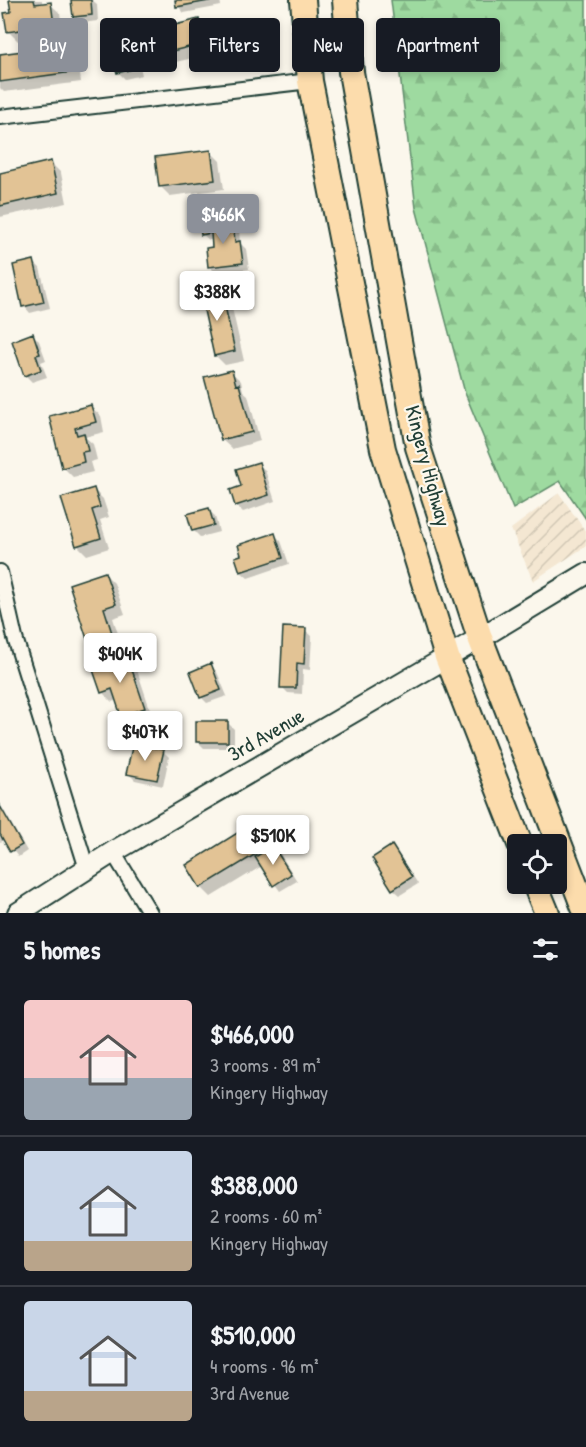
<!DOCTYPE html>
<html lang="en">
<head>
<meta charset="utf-8">
<style>
  :root { --surface:#171b24; --page:#20242c; --text:#f1f3f6; --muted:#9ea1a6; --line:#363941; --accent:#8c9099 }
  body { margin:0; font-family:"Patrick Hand",sans-serif; background:var(--page); color:var(--text); height:100vh; display:flex; flex-direction:column; font-size:22px; white-space:nowrap }
  * { box-sizing:border-box; margin:0 }
  p { font-size:20px; color:var(--muted) }
  .icon { flex:none; width:33px; height:33px; fill:none; stroke:currentColor; stroke-width:2; stroke-linecap:round; stroke-linejoin:round }
  .map { position:relative; height:913px; overflow:hidden }
  .drawer { display:flex; flex-direction:column; background:var(--surface); flex:1 }
  .drawer>* { flex:none }
  .guide { position:absolute; left:18px; top:18px; width:550px; height:54px; display:flex; gap:12px }
  .buttons { position:absolute; left:507px; top:834px; display:grid; gap:12px }
  .buttons a { display:grid; place-items:center; width:60px; height:60px; border-radius:6px; background:var(--surface); box-shadow:0 3px 9px #0003; font-size:30px }
  .price { position:absolute; translate:-50% -51px; padding:0 14px; border-radius:6px; background:#fff; color:#222; font-size:20px; line-height:39px; filter:drop-shadow(0 2px 3px #0008) }
  .price::after { content:''; position:absolute; left:50%; top:36px; width:18px; height:14px; margin-left:-9px; background:inherit; clip-path:polygon(0 0,100% 0,50% 100%) }
  .price.current { background:var(--accent); color:#fff }
  ul { padding:0; list-style:none }
  li { display:flex; align-items:center; gap:18px; height:150px; padding:0 24px }
  li+li { border-top:2px solid var(--line) }
  li span { display:grid; place-items:center; flex:none; width:168px; height:120px; border-radius:6px; color:#555 }
  li>.icon { margin-inline-start:auto }
  span .icon { width:72px; height:72px; fill:#fffc; stroke-width:1 }
  li b { font-size:26px }
  h2 { display:flex; justify-content:space-between; align-items:center; height:72px; padding:0 24px; font-size:26px }
  .pill { padding:0 21px; border-radius:6px; background:var(--surface); box-shadow:0 3px 9px #0003; font-size:21px; line-height:54px }
  .pill.current { background:var(--accent); color:#fff }
  .map>svg:first-child { display:block }
  .industrial { fill:url(#industrial-furrows) }
  .forest { fill:url(#forest-firs); stroke:#5e8c6a; stroke-width:1.5 }
  .shadow { fill:#0003 }
  .building { fill:#e2c395; stroke:#1f3d34; stroke-width:1.5 }
  .lines { fill:none; stroke-linecap:round; stroke-linejoin:round }
  .street-casing { stroke:#1f3d34; stroke-width:18 }
  .secondary-casing { stroke:#1f3d34; stroke-width:24 }
  .highway-casing { stroke:#1f3d34; stroke-width:28 }
  .street { stroke:#fbf7ec; stroke-width:14 }
  .secondary { stroke:#fbf7ec; stroke-width:20 }
  .highway { stroke:#fcdcac; stroke-width:24 }
  .labels { text-anchor:middle; stroke-width:4.5; stroke-linejoin:round; paint-order:stroke }
  .street-label { font-size:21px; fill:#1f3d34; stroke:#fbf7ec }
</style>
</head>
<body>
<div class="map">
<svg width="586" height="913" viewBox="0 0 586 913">
  <defs>
    <pattern id="industrial-furrows" width="10" height="10" patternUnits="userSpaceOnUse" patternTransform="scale(1.5)"><rect width="10" height="10" fill="#f4e7d2"/><path d="M-1 1l2-2M0 10L10 0M9 11l2-2" fill="none" stroke="#d1c7b5"/></pattern>
    <pattern id="forest-firs" width="22" height="20" patternUnits="userSpaceOnUse" patternTransform="scale(1.5)"><rect width="22" height="20" fill="#9edaa0"/><path d="M5 1l3.5 6h-7zM16 11l3.5 6h-7z" fill="#88bc8a"/></pattern>
  </defs>
  <rect width="100%" height="100%" fill="#fbf7ec"/>
  <filter id="ink" filterUnits="userSpaceOnUse"><feTurbulence type="fractalNoise" baseFrequency=".0167" numOctaves="2"/><feDisplacementMap in="SourceGraphic" scale="12" xChannelSelector="R" yChannelSelector="G"/><feConvolveMatrix kernelMatrix="1 2 1 2 8 2 1 2 1" color-interpolation-filters="sRGB"/></filter>
  <g filter="url(#ink)">
    <path class="industrial" d="M559 493 586 532V546L533 581 511 529Z"/>
    <path class="forest" d="M391 0H586V519L560 481 513 509 465 393 416 208Z"/>
    <path class="shadow" d="M10 0H42V5L50 4 60 13 63 34 18 41 8 31 12 13Z
      M73 0H92L97 4 98 21 81 23 74 16Z
      M177 0H220L221 6 184 13 178 6Z
      M173 21 177 26 199 21 208 30 214 53 163 65 153 55Z
      M130 43 136 49 142 75 125 79 118 72Z
      M68 47 78 57 81 82 4 92 0 88V56Z
      M210 151 220 161 224 189 170 196 160 186Z
      M51 163 61 173 67 203 0 217V174Z
      M232 223 239 229 240 243 246 249 249 269 216 273 210 267 214 248 213 240H209L202 234Z
      M34 262 40 268 50 308 30 313 24 306Z
      M220 289 230 299 244 361 225 365 215 355Z
      M33 335 39 341 46 360 41 362 47 377 32 382 25 375Z
      M231 372 241 381 243 391 248 395 260 441 232 449 222 440Z
      M91 407 101 416 104 432 85 437 93 444 97 460 90 462 93 472 73 477 63 467 51 417Z
      M258 464 265 470 275 501 243 512 236 505 243 487Z
      M93 489 103 499 109 517 100 520 109 548 87 555 77 545Z
      M208 510 215 516 219 532 200 537 194 531 189 515Z
      M275 535 281 541 289 564 248 578 241 572 237 558Z
      M104 573 114 583 125 614 113 618 121 643 99 650 90 641Z
      M305 630 312 636 310 670 303 669 302 694 288 693 282 687Z
      M127 657 136 667 153 718 132 725 122 715 117 700 112 702 102 692Z
      M211 665 217 672 227 696 207 703 201 697Z
      M227 722 234 729V748H204L198 742Z
      M163 751 169 757 163 786 135 780 128 773Z
      M0 804 27 851 18 857 5 840 0 842Z
      M242 832 252 842 260 856 273 848 280 854 297 881 280 891 262 866 211 897 201 887Z
      M392 847 398 853 418 884 400 895 393 889Z"/>
    <path class="building" d="M9 0H34L35 4 51 2 54 25 7 32 4 13 11 12Z
      M71 0H91L92 15 73 17Z
      M175 0H214L176 7Z
      M199 19 205 43 152 56 145 27 174 20 175 25Z
      M131 41 137 68 117 73 109 46Z
      M69 45 72 72 0 82V54Z
      M211 150 215 180 159 187 155 157Z
      M51 161 58 193 0 206V173Z
      M233 221 235 242 240 241 243 263 208 267 206 248 212 247 211 233 201 235 200 226Z
      M34 260 44 302 22 307 13 265Z
      M221 288 235 351 214 356 200 292Z
      M33 333 40 354 36 355 41 370 24 376 12 341Z
      M232 370 236 385 239 384 252 432 221 440 204 377Z
      M91 405 96 422 75 428 77 435 84 433 88 451 82 452 84 462 62 468 49 416Z
      M259 462 269 495 235 506 230 490 241 486 236 469Z
      M94 488 100 507 92 510 101 538 76 546 61 498Z
      M209 508 214 525 192 531 187 514Z
      M275 533 283 558 240 572 235 557 241 555 238 545Z
      M105 572 116 604 104 608 112 633 88 642 69 584Z
      M283 627 306 628 304 664 297 663 296 688H280Z
      M127 655 145 708 121 716 112 689 101 693 92 667Z
      M211 663 221 690 200 698 190 672Z
      M196 721H228V742H196Z
      M133 743 164 750 157 780 126 774Z
      M0 806 22 845 10 852 0 834Z
      M242 830 256 854 200 888 186 865Z
      M392 845 412 877 392 890 372 858Z
      M273 846 291 874 273 886 255 857Z"/>
    <g class="lines">
      <defs>
        <path id="street" d="M0 117 310 81
          M0 572 15 638 87 869
          M113 852 150 913"/>
        <path id="secondary" d="M18 913 113 852 480 638 586 574"/>
        <path id="highway" d="M303 0 310 81 383 449 447 657 520 844
          M345 0 351 72 418 447 480 638 586 913
          M535 884 547 913"/>
      </defs>
      <use href="#street" class="street-casing"/>
      <use href="#secondary" class="secondary-casing"/>
      <use href="#highway" class="highway-casing"/>
      <use href="#street" class="street"/>
      <use href="#secondary" class="secondary"/>
      <use href="#highway" class="highway"/>
    </g>
  </g>
  <g class="labels">
    <g class="street-label">
      <text transform="translate(428 466) rotate(75)" y="7">Kingery Highway</text>
      <text transform="translate(266 735) rotate(-30)" y="7">3rd Avenue</text>
    </g>
  </g>
</svg>
<div class="buttons">
<a><svg class="icon" aria-label="locate" viewBox="0 0 24 24"><circle cx="12" cy="12" r="6"/><path d="M12 2v4M12 18v4M2 12h4M18 12h4"/></svg></a>
</div>
<b class="price current" style="left:223px;top:245px">$466K</b>
<b class="price" style="left:217px;top:322px">$388K</b>
<b class="price" style="left:120px;top:684px">$404K</b>
<b class="price" style="left:145px;top:762px">$407K</b>
<b class="price" style="left:273px;top:866px">$510K</b>
<div class="guide">
<a class="pill current">Buy</a>
<a class="pill">Rent</a>
<a class="pill">Filters</a>
<a class="pill">New</a>
<a class="pill">Apartment</a>
</div>
</div>
<section class="drawer">
<h2>5 homes<svg class="icon" aria-label="filters" viewBox="0 0 24 24"><path d="M4 7h16M4 17h16"/><circle cx="9" cy="7" r="2"/><circle cx="15" cy="17" r="2"/></svg></h2>
<ul>
<li><span style="background:linear-gradient(#f6c9c9 65%,#9aa5b1 0)"><svg class="icon" aria-label="home" viewBox="0 0 24 24"><path d="M3 11l9-7 9 7M6 9v11h12V9"/></svg></span><div><b>$466,000</b><p>3 rooms · 89 m²</p><p>Kingery Highway</p></div></li>
<li><span style="background:linear-gradient(#c9d6e8 75%,#b9a48a 0)"><svg class="icon" aria-label="home" viewBox="0 0 24 24"><path d="M3 11l9-7 9 7M6 9v11h12V9"/></svg></span><div><b>$388,000</b><p>2 rooms · 60 m²</p><p>Kingery Highway</p></div></li>
<li><span style="background:linear-gradient(#c9d6e8 75%,#b9a48a 0)"><svg class="icon" aria-label="home" viewBox="0 0 24 24"><path d="M3 11l9-7 9 7M6 9v11h12V9"/></svg></span><div><b>$510,000</b><p>4 rooms · 96 m²</p><p>3rd Avenue</p></div></li>
</ul>
</section>
</body>
</html>
